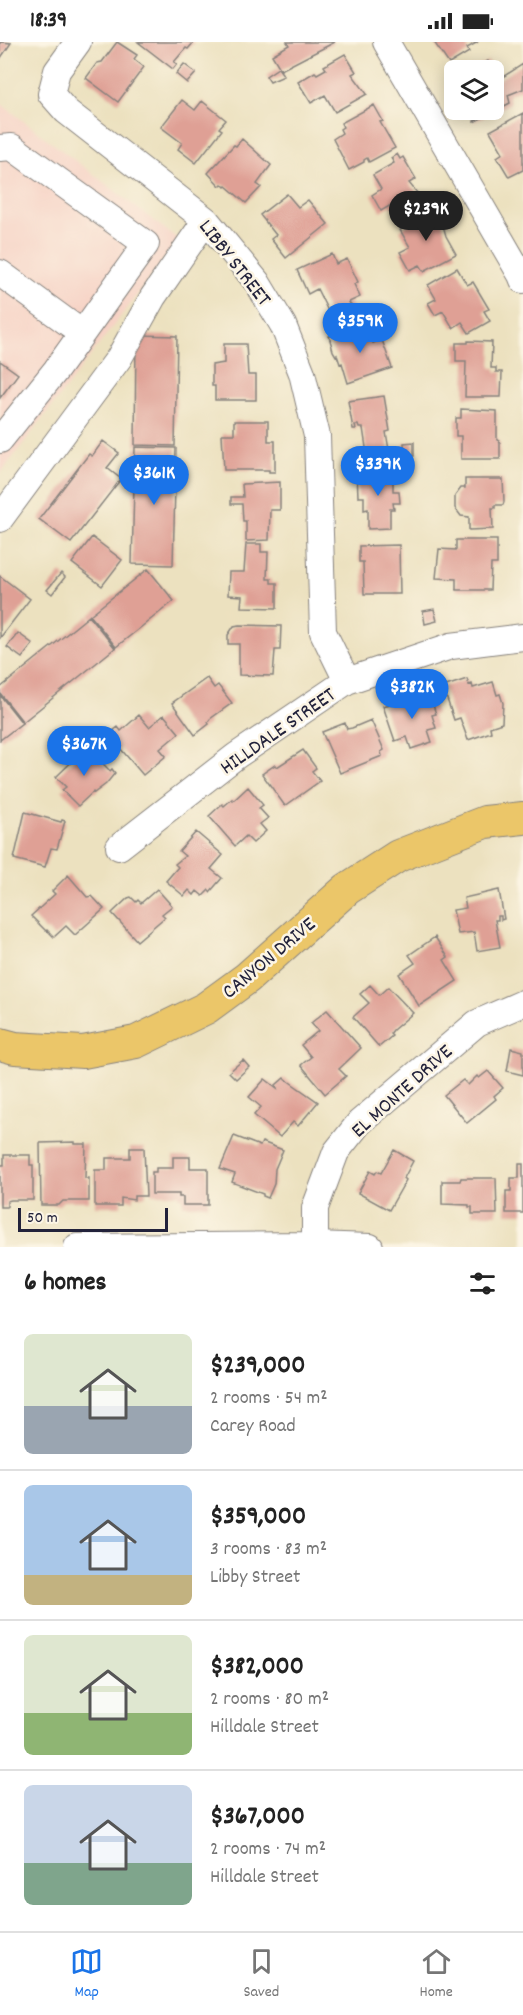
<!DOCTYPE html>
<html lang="en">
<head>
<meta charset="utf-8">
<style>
  :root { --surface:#fff; --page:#f2f2f2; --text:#222; --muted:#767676; --line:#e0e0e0; --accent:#1a73e8 }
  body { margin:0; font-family:Dekko,sans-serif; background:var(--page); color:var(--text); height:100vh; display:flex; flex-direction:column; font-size:22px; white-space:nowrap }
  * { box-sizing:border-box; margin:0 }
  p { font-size:20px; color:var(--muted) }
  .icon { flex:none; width:33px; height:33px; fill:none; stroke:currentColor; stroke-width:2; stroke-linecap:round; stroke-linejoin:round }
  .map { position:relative; height:1205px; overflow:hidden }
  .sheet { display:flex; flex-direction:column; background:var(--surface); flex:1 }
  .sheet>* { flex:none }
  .controls { position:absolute; left:444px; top:18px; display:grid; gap:12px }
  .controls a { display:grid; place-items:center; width:60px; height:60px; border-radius:9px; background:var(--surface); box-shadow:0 3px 15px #0003; font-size:30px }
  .scale { position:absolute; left:18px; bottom:15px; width:150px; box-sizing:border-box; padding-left:6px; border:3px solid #22223b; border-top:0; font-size:16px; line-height:21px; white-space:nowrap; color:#22223b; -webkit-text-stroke:4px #fcf5e5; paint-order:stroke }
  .price { position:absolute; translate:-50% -51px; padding:0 14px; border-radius:21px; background:var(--accent); color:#fff; font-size:20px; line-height:39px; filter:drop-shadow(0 2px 3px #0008) }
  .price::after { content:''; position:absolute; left:50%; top:36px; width:18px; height:14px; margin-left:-9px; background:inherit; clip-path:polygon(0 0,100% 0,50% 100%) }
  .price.selected { background:#222; color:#fff }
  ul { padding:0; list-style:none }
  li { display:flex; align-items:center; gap:18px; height:150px; padding:0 24px }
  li+li { border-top:2px solid var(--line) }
  li span { display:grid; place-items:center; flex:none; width:168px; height:120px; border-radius:9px; color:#555 }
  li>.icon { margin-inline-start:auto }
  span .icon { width:72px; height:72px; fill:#fffc; stroke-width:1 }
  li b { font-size:26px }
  h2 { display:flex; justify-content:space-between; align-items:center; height:72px; padding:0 24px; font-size:26px }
  .status { display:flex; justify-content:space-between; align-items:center; height:42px; padding:0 30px; background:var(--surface); direction:ltr }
  .status svg { height:16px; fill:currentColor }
  .dock { display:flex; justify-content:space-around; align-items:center; height:84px; border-top:2px solid var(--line); background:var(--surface); font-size:16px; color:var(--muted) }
  .dock a { display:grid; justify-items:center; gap:3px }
  .dock .selected { color:var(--accent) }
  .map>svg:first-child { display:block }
  .built { fill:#f6d2c5 }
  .building { fill:#dfa095 }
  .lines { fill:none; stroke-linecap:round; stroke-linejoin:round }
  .minor-casing { stroke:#87827d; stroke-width:28 }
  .major-casing { stroke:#87827d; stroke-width:34 }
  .minor { stroke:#fff; stroke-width:26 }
  .major { stroke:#ebc669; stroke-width:32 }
  .labels { text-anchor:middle; stroke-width:5; stroke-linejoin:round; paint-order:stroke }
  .street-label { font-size:21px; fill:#22223b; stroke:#fcf5e5 }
</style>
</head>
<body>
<div class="status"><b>18:39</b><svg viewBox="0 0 49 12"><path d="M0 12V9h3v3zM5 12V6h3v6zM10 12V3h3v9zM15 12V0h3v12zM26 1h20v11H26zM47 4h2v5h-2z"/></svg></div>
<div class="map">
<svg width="523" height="1205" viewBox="0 0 523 1205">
  <rect width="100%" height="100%" fill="#fcf5e5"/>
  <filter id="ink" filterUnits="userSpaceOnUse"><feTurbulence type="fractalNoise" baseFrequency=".0167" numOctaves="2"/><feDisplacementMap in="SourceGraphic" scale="12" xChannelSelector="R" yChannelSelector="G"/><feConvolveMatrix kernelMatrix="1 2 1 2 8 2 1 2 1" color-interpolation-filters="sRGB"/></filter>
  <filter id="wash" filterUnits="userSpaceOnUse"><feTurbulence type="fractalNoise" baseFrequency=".008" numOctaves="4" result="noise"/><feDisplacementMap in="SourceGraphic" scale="24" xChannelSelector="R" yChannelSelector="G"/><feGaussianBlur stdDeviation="1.35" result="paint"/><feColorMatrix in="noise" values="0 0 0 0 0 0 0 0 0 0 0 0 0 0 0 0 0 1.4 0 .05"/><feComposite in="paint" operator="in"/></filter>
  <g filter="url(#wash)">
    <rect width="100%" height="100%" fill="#ece1bf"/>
    <path class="built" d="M0 61 179 198 0 432Z"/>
    <g id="blocks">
      <path class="building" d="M0 0 11 1 0 17Z
        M117 0 137 13 134 17 144 25 118 60 86 36 97 21 102 20Z
        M138 0H194L188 7 186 6 174 20 177 22 173 27Z
        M287 0H335L281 28 272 13 289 3Z
        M434 0H478L467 6 469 10 449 22Z
        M345 12 356 30 352 32 367 52 335 70 325 53 311 61 298 40 315 30 317 32 326 27 324 24Z
        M488 19 493 28H471Z
        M184 22 196 31 187 41 176 32Z
        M523 22V47L508 53 510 61 474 80V79L479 76 474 68H494V29L498 38Z
        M278 26 284 34 270 40 266 34Z
        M182 58 195 68 202 59 226 78 219 86 222 88 196 121 178 107 182 101 161 85Z
        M374 63 383 79 380 80 395 106 369 120 367 116 364 118V120L349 128 333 97 342 91 340 87 343 85 341 81Z
        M523 71V128L509 135 497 115 503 111 490 89Z
        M242 97 271 123 257 142 261 145 246 161 226 144 225 145 222 142 220 144 208 131 234 103 236 104Z
        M397 112 400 117 403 115 416 137 409 141 418 152 414 154 420 163 400 175 394 164 392 165 391 163 381 169 372 153 381 147 373 133 394 121 391 116Z
        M287 152 298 165 308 158 328 182 286 216 271 197 276 193 260 173Z
        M433 167 442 180 446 194 456 212 424 229 420 223 410 228 400 210 410 205 400 188Z
        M332 212 336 222 347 217 358 240 354 242 360 255 349 260 352 265 331 275 317 247 308 252 297 228Z
        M457 226 467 243 473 240 489 267 484 269 490 279 469 291 462 280 453 286 443 269 435 273 428 261 436 257 428 243Z
        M367 283 373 301 382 298 392 326 348 341 342 321 340 322 337 313 336 314 333 309 329 294 334 293 335 294Z
        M136 293 177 294 175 404 135 403Z
        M468 299 492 300 491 326H496V330H502L501 355H465L466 319H456V301H468Z
        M224 302H246L248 333H256V358H215V344H212V323L224 321Z
        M0 319 18 332 0 356Z
        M384 354 390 389 386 390 389 408 367 412 363 386H359L358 383H355L356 387H353L348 359Z
        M461 367 497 369V396L500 401V417H461V394H456V376H461Z
        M234 379H268V399H275V430H269V428H224L222 392H234Z
        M103 399 119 411 107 426 121 437 71 501 39 477 89 412 92 414Z
        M414 400V414L404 415V401Z
        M135 405 176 406 173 523 132 522Z
        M357 430H393V449H399L400 461H393L394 467H390V486L368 487V467L364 468V455H358Z
        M465 437H503L504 460 503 463H495V466H492L493 487 469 488V475L461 474 455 466V454L461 446H465Z
        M280 440V468H270L269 498 246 499V479H243L242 462H231V455H243L242 442Z
        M92 495 122 518 102 544 72 521Z
        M456 498H497V522H491L490 548H456V537L436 536 439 507 456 508Z
        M246 502H261V510H268L267 537H271V541H277V566L241 565 242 554 228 553 229 530H244Z
        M399 503 400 552H364L363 520H359V504Z
        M148 527 174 559 116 605 90 573Z
        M61 531 65 535 52 552 47 548Z
        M0 534 30 557 0 596Z
        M434 567 437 579 425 582 423 569Z
        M89 574 115 606 23 680 0 651V646Z
        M239 583 281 584 280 608H275L273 634 239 633V602H228V593L234 584Z
        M18 591 33 602 22 616 7 605Z
        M207 636 214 646 218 643 232 661 210 677 208 680 209 682 195 693 172 661Z
        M467 637 469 643 472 642 473 646 493 640 497 653 500 652 503 661 502 681 490 685 491 690 468 698 460 676 454 678 443 645Z
        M429 651 436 672 432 673 436 686 428 688 432 700 411 707 407 695 395 699 383 664Z
        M0 653 22 681 0 698Z
        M139 673 149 685 164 673 179 691 160 707 166 714 143 733 120 706 116 710 104 696 118 685 121 689Z
        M371 678 384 708 381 710 382 714 340 731 322 690 345 681 347 687 352 686Z
        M87 705 110 729 112 727 115 731 106 742 94 751 93 750 78 764 62 748 66 745 56 735Z
        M303 708 316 726 312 729 320 739 285 764 262 732 275 723 277 725Z
        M248 745 263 763 259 766 268 776 260 782 266 789 253 801 246 794 235 804 209 774 222 762 224 764 232 757 233 759Z
        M25 770 61 780 62 778 65 779 57 807 51 806 45 825 14 817Z
        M196 790 223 813 211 827 222 836 210 850 209 848 203 854 197 849 194 853 189 848 184 854 166 839 178 825 175 822 185 814 179 809Z
        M68 833 87 855 92 854 104 867 75 893 66 884 54 895 47 888 46 889 31 874 55 852 52 849Z
        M157 847 172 864 162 872 165 875 137 899 112 871 128 856 131 855 136 860 138 858 141 861Z
        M499 848 504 877 501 878V874H498V878H495L500 905 477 909 474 890 458 892 453 868 466 866 464 856Z
        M435 895 448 915 444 918 457 939 419 964 399 932 415 921 409 913Z
        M370 943 379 953 388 945 413 971 393 988 390 992 392 994 379 1005 353 975 369 961 360 952Z
        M327 968 361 1006 339 1027 346 1034 325 1052 301 1023 311 1015 301 1003 318 989 311 981Z
        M511 1006 523 1009V1033L507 1029Z
        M243 1018 249 1025 236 1037 229 1030Z
        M488 1029 503 1046 494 1054 496 1057 467 1081 444 1053 463 1038 468 1043 477 1034 479 1036Z
        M284 1036 318 1060 298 1084 293 1080 280 1095 254 1073 261 1065 249 1055 265 1037 277 1046 276 1043Z
        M234 1094 260 1104 262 1100 283 1108 275 1127 274 1142 268 1156 263 1154V1152L232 1140 235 1132 220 1127Z
        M75 1100V1102H86L85 1136H89V1159H63L59 1163H41L40 1101Z
        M130 1106H144L146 1154H134V1158L121 1156V1164H95V1128H106V1116H130Z
        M394 1108 413 1119 404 1136 406 1138 389 1168 358 1151 370 1129 375 1132 377 1129 381 1131Z
        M4 1113H30V1123H33V1158H11L7 1159V1165H0V1123H4Z
        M173 1115H190V1126H208V1163H183V1155H179V1152H152V1130H156V1126H173Z
        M519 1122H523V1171H506V1149H511V1136H519Z
        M461 1136H496L497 1172H472V1165H469V1163L442 1162V1139H460Z"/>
    </g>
  </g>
  <g filter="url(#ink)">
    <use href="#blocks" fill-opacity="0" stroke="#87827d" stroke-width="1.5"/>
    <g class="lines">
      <defs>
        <path id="minor" d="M78 0 57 29 51 52 66 69 206 178 257 240 283 283 302 331 317 394 323 590 347 639
          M386 0 521 233 523 238
          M0 106 12 105 146 202 56 328 0 398
          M0 231 82 291
          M0 477 119 316 153 255 206 178
          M119 805 236 714 347 639 451 604 523 595
          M315 1203V1166L336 1110 359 1081 477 981 523 961
          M77 1205 315 1203 370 1205"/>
        <path id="major" d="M0 1002 15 1006 83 1010 136 1000 206 966 247 936 347 847 398 814 485 780 523 776"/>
      </defs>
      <use href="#minor" class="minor-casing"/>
      <use href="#major" class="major-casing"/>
      <use href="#minor" class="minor"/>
      <use href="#major" class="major"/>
    </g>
  </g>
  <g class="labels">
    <g class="street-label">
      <text transform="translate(236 220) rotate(52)" y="7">LIBBY STREET</text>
      <text transform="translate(277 688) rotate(-35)" y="7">HILLDALE STREET</text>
      <text transform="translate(268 915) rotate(-40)" y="7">CANYON DRIVE</text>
      <text transform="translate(401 1048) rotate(-42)" y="7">EL MONTE DRIVE</text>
    </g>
  </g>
</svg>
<div class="controls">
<a><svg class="icon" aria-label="layers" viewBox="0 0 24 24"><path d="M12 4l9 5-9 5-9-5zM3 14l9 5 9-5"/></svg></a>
</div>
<div class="scale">50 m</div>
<b class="price selected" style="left:426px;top:200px">$239K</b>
<b class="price" style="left:360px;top:312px">$359K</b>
<b class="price" style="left:378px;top:455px">$339K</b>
<b class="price" style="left:154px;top:464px">$361K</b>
<b class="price" style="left:412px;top:678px">$382K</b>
<b class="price" style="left:84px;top:735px">$367K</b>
</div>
<section class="sheet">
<h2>6 homes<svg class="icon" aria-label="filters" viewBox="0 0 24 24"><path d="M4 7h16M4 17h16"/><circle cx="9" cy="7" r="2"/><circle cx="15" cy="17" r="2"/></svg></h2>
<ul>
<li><span style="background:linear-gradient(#dfe7d0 60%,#9aa5b1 0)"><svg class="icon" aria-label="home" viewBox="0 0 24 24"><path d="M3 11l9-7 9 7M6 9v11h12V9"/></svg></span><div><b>$239,000</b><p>2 rooms · 54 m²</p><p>Carey Road</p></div></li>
<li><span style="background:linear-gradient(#a9c7e8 75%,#c2b280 0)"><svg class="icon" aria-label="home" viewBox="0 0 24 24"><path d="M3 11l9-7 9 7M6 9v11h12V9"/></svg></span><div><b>$359,000</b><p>3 rooms · 83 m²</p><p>Libby Street</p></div></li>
<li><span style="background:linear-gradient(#dfe7d0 65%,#8fb573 0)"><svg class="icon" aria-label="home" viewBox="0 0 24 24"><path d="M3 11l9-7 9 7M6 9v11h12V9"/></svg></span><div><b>$382,000</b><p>2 rooms · 80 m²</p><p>Hilldale Street</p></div></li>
<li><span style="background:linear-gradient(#c9d6e8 65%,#7fa58c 0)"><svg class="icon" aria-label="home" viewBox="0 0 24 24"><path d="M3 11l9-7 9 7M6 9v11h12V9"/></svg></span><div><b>$367,000</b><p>2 rooms · 74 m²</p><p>Hilldale Street</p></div></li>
</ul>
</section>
<nav class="dock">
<a class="selected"><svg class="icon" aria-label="map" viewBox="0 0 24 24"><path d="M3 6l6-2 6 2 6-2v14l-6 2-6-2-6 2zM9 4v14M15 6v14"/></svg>Map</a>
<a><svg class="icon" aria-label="saved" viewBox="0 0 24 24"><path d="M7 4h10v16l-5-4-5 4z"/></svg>Saved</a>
<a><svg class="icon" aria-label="home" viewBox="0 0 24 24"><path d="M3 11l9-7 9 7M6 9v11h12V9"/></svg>Home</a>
</nav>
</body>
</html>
